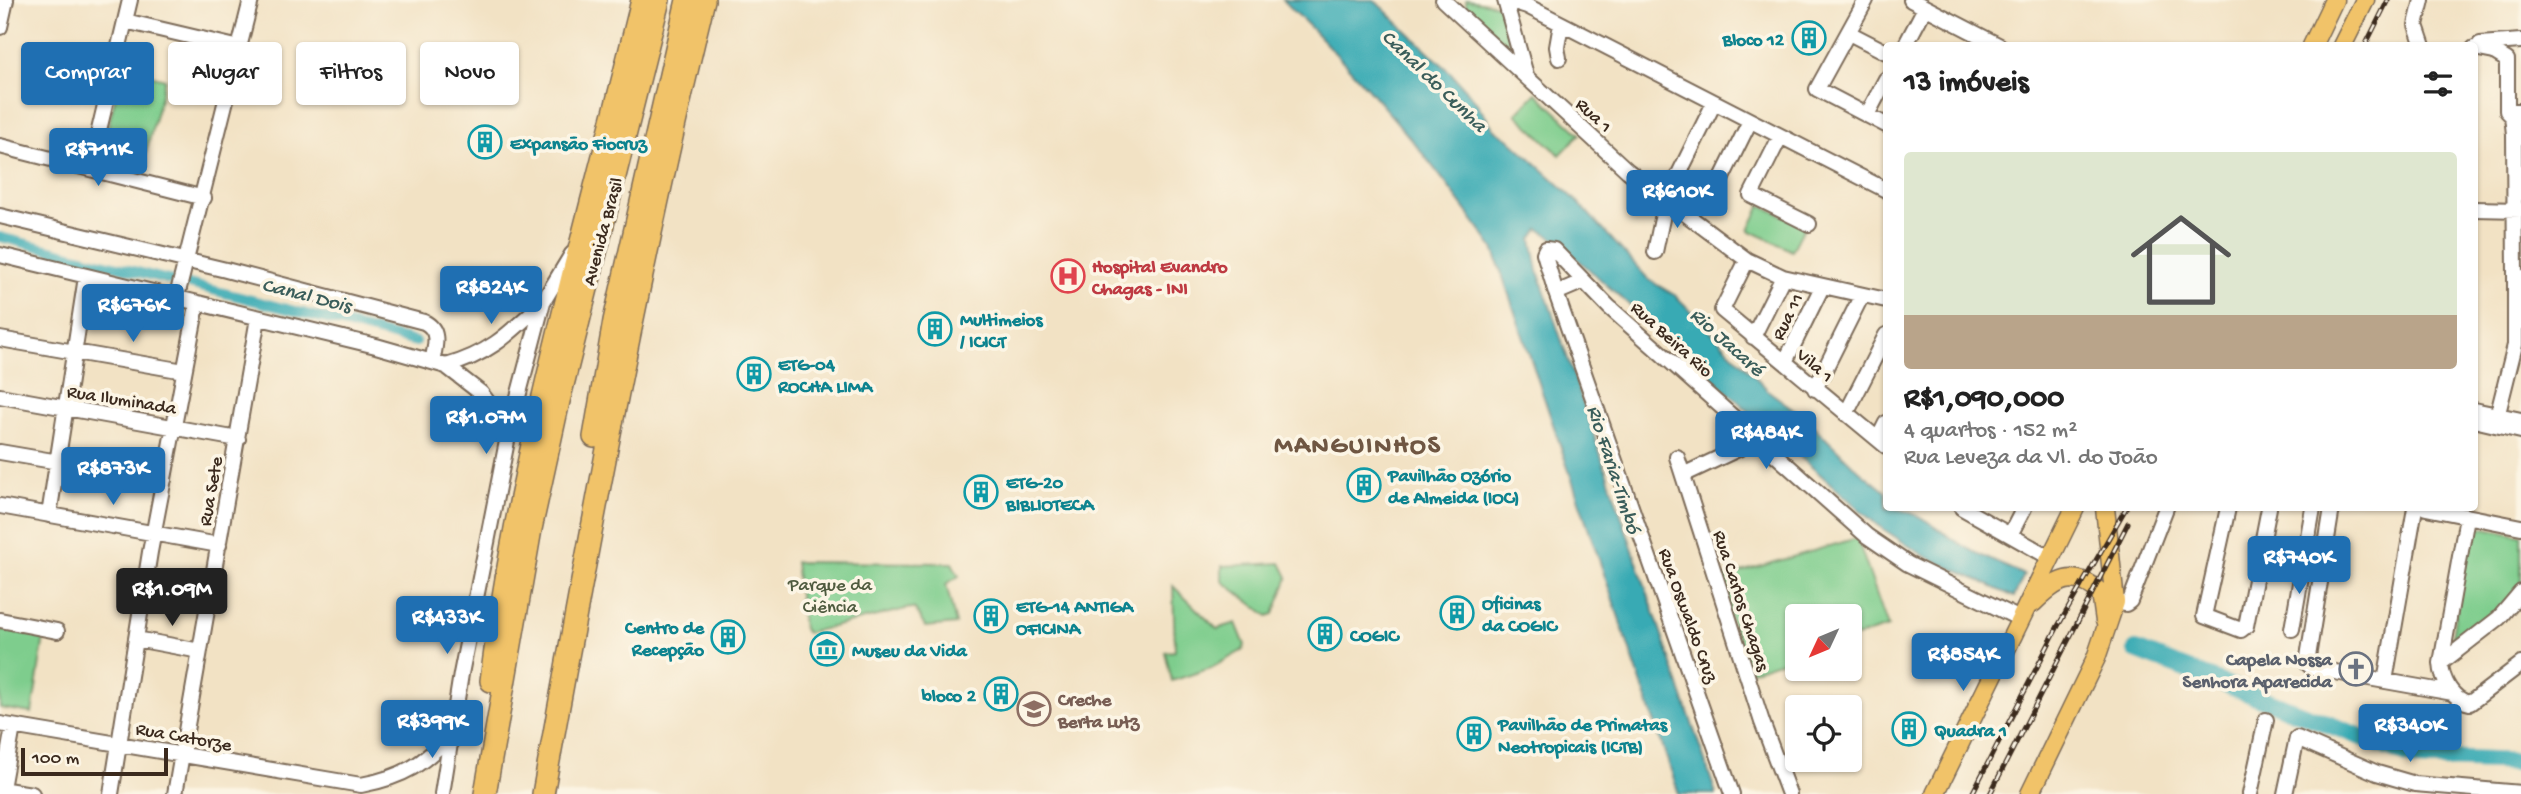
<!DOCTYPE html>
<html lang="pt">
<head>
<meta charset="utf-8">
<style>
  :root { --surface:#fff; --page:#f2f2f2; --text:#222; --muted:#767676; --line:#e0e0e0; --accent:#1f6fb2 }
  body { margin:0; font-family:"Gochi Hand",sans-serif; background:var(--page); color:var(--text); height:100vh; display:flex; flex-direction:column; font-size:26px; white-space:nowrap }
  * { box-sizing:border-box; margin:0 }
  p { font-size:23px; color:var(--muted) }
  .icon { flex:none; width:38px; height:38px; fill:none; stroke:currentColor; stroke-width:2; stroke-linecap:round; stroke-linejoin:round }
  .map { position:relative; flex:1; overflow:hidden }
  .panel { position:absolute; left:1883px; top:42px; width:595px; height:469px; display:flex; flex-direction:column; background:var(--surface); border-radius:7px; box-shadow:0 2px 5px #0004 }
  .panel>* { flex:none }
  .hud { position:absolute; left:21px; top:42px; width:665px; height:63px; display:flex; gap:14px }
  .needle { width:46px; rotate:226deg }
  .controls { position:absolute; left:1785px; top:604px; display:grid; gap:14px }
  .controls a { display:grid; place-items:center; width:77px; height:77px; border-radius:7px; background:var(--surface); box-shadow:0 2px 5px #0004; font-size:35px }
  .scale { position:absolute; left:21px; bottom:18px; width:147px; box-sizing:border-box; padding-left:7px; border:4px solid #3b2a1e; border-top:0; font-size:19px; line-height:24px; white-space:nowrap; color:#3b2a1e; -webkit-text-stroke:5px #fcf5e5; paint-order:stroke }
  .price { position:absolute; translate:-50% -60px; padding:0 16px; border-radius:7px; background:var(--accent); color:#fff; font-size:23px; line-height:46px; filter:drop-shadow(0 2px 4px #0008) }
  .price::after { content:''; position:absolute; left:50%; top:42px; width:21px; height:16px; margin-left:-10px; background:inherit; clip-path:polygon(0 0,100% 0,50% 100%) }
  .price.current { background:#222; color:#fff }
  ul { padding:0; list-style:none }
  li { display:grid; align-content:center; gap:14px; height:371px; padding:0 21px }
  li+li { border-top:2px solid var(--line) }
  li span { display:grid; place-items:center; height:217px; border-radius:7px; color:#555 }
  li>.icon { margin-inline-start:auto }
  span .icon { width:126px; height:126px; fill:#fffc; stroke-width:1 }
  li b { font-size:30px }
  h2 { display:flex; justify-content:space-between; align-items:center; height:84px; padding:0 21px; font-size:30px }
  .chip { padding:0 24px; border-radius:7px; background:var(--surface); box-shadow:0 2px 5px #0004; font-size:24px; line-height:63px }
  .chip.current { background:var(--accent); color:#fff }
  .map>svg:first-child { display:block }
  .green { fill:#7ecd8d; stroke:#5c7c56; stroke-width:2 }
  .water { fill:#39aab4; stroke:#3a6a69; stroke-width:2 }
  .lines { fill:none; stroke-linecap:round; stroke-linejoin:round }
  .canal { stroke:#39aab4; stroke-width:10 }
  .river { stroke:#39aab4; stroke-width:18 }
  .minor-casing { stroke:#7b6a58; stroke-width:18 }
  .major-casing { stroke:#7b6a58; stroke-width:21 }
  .highway-casing { stroke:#7b6a58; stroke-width:24 }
  .minor { stroke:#fff; stroke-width:14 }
  .major { stroke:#f1c369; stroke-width:18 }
  .highway { stroke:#f1c369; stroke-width:21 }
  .rail-casing { stroke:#3b2a1e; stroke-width:5 }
  .rail { stroke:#fcf5e5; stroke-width:2.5; stroke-dasharray:8; stroke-linecap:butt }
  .labels { text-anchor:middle; stroke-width:7; stroke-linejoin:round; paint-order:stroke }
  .culture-label { font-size:19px; font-weight:bold; fill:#0d838f; stroke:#fcf5e5; text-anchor:start }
  .street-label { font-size:19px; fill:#3b2a1e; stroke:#fcf5e5 }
  .health-label { font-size:19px; font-weight:bold; fill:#be3a42; stroke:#fcf5e5; text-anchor:start }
  .park-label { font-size:19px; fill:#4f5b3f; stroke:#fcf5e5 }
  .worship-label { font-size:19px; font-weight:bold; fill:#5b616d; stroke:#fcf5e5; text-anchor:end }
  .education-label { font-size:19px; font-weight:bold; fill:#785e54; stroke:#fcf5e5; text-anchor:start }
  .water-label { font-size:21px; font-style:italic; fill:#3a5d5a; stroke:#fcf5e5 }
  .district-label { font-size:26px; font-weight:bold; letter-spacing:2px; fill:#6f5642; stroke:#fcf5e5 }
</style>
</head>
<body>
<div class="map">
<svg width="2521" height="794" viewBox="0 0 2521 794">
  <rect width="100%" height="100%" fill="#fcf5e5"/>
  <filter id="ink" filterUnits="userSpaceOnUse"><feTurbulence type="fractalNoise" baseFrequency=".0143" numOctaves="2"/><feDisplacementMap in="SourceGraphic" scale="14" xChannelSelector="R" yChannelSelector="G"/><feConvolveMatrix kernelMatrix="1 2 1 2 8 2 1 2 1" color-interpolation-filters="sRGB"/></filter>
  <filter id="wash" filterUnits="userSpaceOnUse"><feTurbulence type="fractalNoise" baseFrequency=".00686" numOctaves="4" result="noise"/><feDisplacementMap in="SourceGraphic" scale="28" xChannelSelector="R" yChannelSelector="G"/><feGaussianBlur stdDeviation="1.57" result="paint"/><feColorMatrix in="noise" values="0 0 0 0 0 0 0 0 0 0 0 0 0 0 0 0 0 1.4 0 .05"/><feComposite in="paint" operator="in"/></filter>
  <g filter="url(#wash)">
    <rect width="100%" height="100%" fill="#f2e2c4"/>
    <path class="green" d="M1466 0 1499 5 1512 52 1466 9Z
      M123 68 165 79 146 153 104 142Z
      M1536 93 1580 134 1560 155 1516 114Z
      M1761 205 1805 226 1792 251 1749 230Z
      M2470 525 2521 535V587L2500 612 2450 648Z
      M1857 538 1888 627 1850 639V616H1797V656L1748 672 1717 579Z
      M795 562 952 563 959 576 946 584 956 624 925 627 915 609 910 608 807 633 803 629Z
      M1281 563 1288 577 1274 614 1268 616 1222 581V566Z
      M1173 586 1217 629 1236 623 1245 645 1243 650 1211 668 1172 681 1165 652 1175 651Z
      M0 629 44 637 32 713 0 708Z"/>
    <path class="water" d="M1283 0H1374L1451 73 1474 99 1494 129 1508 138 1577 201 1649 280 1676 296 1770 392 1803 416 1856 468 1886 492V508C1917 508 1935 528 1959 543 1979 556 2003 565 2024 575L2014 597 1923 555 1877 525 1555 239 1539 229 1532 239 1538 271 1716 794H1679L1493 248C1431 158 1361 76 1283 0Z"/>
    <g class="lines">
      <path class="canal" d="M0 237 173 281
        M189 284 416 342"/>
      <path class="river" d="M2136 650 2416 758 2521 762"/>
    </g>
  </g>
  <g filter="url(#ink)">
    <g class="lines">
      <defs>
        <path id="minor" d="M1443 0 1628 171 1747 260 1783 277 1886 300
          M1505 0 1526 75
          M1508 0 1527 6 1886 190
          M1866 0 1817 89 1886 125
          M1911 0 2000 46
          M2422 0 2416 25 2423 46
          M125 21 240 48
          M0 27 6 0
          M1849 33 1886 52
          M2480 44 2521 41
          M1905 46 1925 8
          M2474 48 2494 52 2507 60V111
          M1559 58 1557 47 1561 24
          M1867 115 1886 79
          M2514 134 2512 116 2507 111H2521
          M2521 134H2514L2515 277H2521
          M1780 137 1751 195 1809 224
          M0 146 204 198
          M90 168 130 0
          M1718 186 1750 121
          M2474 209 2521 210
          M0 216 226 270 424 322C441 330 435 347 432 362
          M1655 252 1666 200 1714 103
          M0 255 376 346 446 366 481 393 509 431
          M1747 260 1722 310 1886 446
          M1556 293 1584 281
          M176 300 251 0
          M1753 337 1783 277
          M0 339 184 371
          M1785 362 1822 287
          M446 366C490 354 510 333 542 303
          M1815 389 1862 295
          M0 396 238 439
          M2474 410 2521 420
          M1846 414 1886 335
          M2474 420 2521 431
          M2495 425 2515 345V277
          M1878 439 1886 423
          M0 452 164 480
          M1677 457 1762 722 1789 794
          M1683 475 1757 440
          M0 506 219 545
          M1962 508 2049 557
          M2228 508 2204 616 2241 630 2246 626 2269 508
          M2332 508 2307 663 2312 668 2453 693
          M2426 508 2521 527
          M49 515 86 277
          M2467 517 2441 663C2442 680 2452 700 2470 703L2521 664
          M2010 535 2024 508
          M2115 602 2126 604 2130 601 2166 508
          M0 620 57 631
          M2292 629 2313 508
          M136 639 200 651
          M2441 663 2499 618 2521 592
          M2385 681 2415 508
          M0 724 361 785C405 777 423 764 454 732
          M0 789 32 794
          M1 794 13 727
          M111 794 150 552 197 305
          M175 794 258 318
          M442 794 461 674 509 431 543 302 572 254
          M1732 794 1556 293 1544 253 1546 249 1554 250 1609 307 1867 536 1908 564 2020 619
          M2250 794 2266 720
          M2285 794 2297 738 2377 773 2415 784 2521 793"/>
        <path id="major" d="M2312 46 2334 0
          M2342 46 2365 0
          M2033 603C2056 580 2073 568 2101 593L2105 621
          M1935 794 2075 508
          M2030 794 2096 658 2115 602 2105 508"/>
        <path id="highway" d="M594 437 614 321 687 0
          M491 681C519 449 588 226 642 0
          M485 794 531 529 559 401 659 0
          M543 794C591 528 640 262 704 0"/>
      </defs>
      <use href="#minor" class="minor-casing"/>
      <use href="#major" class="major-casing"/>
      <use href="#highway" class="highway-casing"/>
      <use href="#minor" class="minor"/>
      <use href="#major" class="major"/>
      <use href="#highway" class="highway"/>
      <defs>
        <path id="rail" d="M2365 46 2388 0
          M1972 794 2058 626 2126 508
          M1990 794 2128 523"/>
      </defs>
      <use href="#rail" class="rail-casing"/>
      <use href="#rail" class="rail"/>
    </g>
  </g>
  <defs>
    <symbol id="building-ring" viewBox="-11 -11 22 22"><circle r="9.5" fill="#fcf5e5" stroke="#0f9aa8" stroke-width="1.5"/><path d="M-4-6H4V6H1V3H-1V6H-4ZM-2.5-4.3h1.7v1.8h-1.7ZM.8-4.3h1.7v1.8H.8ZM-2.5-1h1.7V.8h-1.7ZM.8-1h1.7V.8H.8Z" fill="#0f9aa8"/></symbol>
    <symbol id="hospital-ring" viewBox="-11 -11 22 22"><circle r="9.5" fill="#fcf5e5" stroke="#e0444e" stroke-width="1.5"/><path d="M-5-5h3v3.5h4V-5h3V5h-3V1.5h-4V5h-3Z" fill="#e0444e"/></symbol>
    <symbol id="museum-ring" viewBox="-11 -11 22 22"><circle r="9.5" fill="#fcf5e5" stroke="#0f9aa8" stroke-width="1.5"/><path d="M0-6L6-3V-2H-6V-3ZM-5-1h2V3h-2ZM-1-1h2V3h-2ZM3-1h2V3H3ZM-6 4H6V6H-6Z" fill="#0f9aa8"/></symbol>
    <symbol id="church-ring" viewBox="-11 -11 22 22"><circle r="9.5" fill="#fcf5e5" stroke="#6b7280" stroke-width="1.5"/><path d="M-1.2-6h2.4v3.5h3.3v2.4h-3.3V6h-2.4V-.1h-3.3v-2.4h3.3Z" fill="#6b7280"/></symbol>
    <symbol id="school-ring" viewBox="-11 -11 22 22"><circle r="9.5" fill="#fcf5e5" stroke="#8d6e63" stroke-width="1.5"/><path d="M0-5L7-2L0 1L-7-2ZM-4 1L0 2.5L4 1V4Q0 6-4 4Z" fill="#8d6e63"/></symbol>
  </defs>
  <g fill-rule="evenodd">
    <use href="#building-ring" x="1790" y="19" width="38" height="38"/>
    <use href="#building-ring" x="466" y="123" width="38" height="38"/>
    <use href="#hospital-ring" x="1049" y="257" width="38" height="38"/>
    <use href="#building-ring" x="916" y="310" width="38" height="38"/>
    <use href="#building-ring" x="735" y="355" width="38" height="38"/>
    <use href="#building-ring" x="1345" y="466" width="38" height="38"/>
    <use href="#building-ring" x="962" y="473" width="38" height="38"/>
    <use href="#building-ring" x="1438" y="594" width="38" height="38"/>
    <use href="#building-ring" x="972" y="597" width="38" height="38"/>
    <use href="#building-ring" x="1306" y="615" width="38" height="38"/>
    <use href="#building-ring" x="709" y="618" width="38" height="38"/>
    <use href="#museum-ring" x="808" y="630" width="38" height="38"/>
    <use href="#church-ring" x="2337" y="650" width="38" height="38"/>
    <use href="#building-ring" x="982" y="675" width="38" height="38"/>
    <use href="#school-ring" x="1015" y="690" width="38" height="38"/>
    <use href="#building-ring" x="1890" y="710" width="38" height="38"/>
    <use href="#building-ring" x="1455" y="715" width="38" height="38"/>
  </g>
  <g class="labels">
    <g class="culture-label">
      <text x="1784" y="45" text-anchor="end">Bloco 12</text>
      <text x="510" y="149">Expansão Fiocruz</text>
      <text x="960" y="325">Multimeios<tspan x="960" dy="22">/ ICICT</tspan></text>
      <text x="778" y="370">ETG-04<tspan x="778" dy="22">ROCHA LIMA</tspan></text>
      <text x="1388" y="481">Pavilhão Ozório<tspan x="1388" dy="22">de Almeida (IOC)</tspan></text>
      <text x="1006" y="488">ETG-20<tspan x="1006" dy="22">BIBLIOTECA</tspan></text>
      <text x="1482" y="609">Oficinas<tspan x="1482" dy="22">da COGIC</tspan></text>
      <text x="1016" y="612">ETG-14 ANTIGA<tspan x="1016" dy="22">OFICINA</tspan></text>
      <text x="704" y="633" text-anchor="end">Centro de<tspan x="704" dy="22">Recepção</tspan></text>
      <text x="1350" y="641">COGIC</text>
      <text x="852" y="656">Museu da Vida</text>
      <text x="976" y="701" text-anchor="end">bloco 2</text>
      <text x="1498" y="730">Pavilhão de Primatas<tspan x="1498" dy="22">Neotropicais (ICTB)</tspan></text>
      <text x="1934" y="736">Quadra 1</text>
    </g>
    <g class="street-label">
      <text transform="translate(1595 114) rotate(43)" y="7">Rua 1</text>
      <text transform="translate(601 231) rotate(-75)" y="7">Avenida Brasil</text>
      <text transform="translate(1786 316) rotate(-64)" y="7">Rua 11</text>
      <text transform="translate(1673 338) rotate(42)" y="7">Rua Beira Rio</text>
      <text transform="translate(1816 364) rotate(41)" y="7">Vila 1</text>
      <text transform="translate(122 398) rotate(9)" y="7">Rua Iluminada</text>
      <text transform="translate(209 491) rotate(-80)" y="7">Rua Sete</text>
      <text transform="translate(1743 600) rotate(72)" y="7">Rua Carlos Chagas</text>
      <text transform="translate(1690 615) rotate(70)" y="7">Rua Oswaldo Cruz</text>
      <text transform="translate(184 735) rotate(10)" y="7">Rua Catorze</text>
    </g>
    <g class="health-label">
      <text x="1092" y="272">Hospital Evandro<tspan x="1092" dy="22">Chagas - INI</tspan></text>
    </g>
    <g class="park-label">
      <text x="830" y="590">Parque da<tspan x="830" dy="22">Ciência</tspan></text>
    </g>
    <g class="worship-label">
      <text x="2332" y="665">Capela Nossa<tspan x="2332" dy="22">Senhora Aparecida</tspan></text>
    </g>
    <g class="education-label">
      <text x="1058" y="705">Creche<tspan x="1058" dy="22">Berta Lutz</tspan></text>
    </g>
    <g class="water-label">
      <text transform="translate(1435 80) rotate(44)" y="7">Canal do Cunha</text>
      <text transform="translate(307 294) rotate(14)" y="7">Canal Dois</text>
      <text transform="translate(1728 341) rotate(42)" y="7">Rio Jacaré</text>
      <text transform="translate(1615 469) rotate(72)" y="7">Rio Faria-Timbó</text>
    </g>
    <g class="district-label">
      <text x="1358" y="452">MANGUINHOS</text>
    </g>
  </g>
</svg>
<div class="controls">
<a><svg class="needle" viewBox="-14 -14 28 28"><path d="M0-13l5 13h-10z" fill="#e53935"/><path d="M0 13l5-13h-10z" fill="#767676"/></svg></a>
<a><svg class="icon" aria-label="locate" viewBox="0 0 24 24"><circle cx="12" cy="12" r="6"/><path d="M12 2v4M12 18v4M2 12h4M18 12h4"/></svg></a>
</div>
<div class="scale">100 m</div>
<b class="price" style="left:98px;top:188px">R$711K</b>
<b class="price" style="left:1677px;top:230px">R$610K</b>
<b class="price" style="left:491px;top:326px">R$824K</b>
<b class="price" style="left:133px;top:344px">R$676K</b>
<b class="price" style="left:486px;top:456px">R$1.07M</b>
<b class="price" style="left:1766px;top:471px">R$484K</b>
<b class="price" style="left:113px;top:507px">R$873K</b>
<b class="price" style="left:2299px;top:596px">R$740K</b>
<b class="price current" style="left:172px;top:628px">R$1.09M</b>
<b class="price" style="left:447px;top:656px">R$433K</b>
<b class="price" style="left:1963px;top:693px">R$854K</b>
<b class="price" style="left:432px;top:760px">R$399K</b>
<b class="price" style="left:2410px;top:764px">R$340K</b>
<div class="hud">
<a class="chip current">Comprar</a>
<a class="chip">Alugar</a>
<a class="chip">Filtros</a>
<a class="chip">Novo</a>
</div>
<section class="panel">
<h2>13 imóveis<svg class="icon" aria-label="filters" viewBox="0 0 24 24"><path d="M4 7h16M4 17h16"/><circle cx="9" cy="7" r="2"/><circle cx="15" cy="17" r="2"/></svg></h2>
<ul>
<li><span style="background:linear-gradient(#dfe7d0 75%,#b9a48a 0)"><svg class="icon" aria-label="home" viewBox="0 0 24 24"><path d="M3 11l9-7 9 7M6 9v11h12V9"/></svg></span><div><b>R$1,090,000</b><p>4 quartos · 152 m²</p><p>Rua Leveza da Vl. do João</p></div></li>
</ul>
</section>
</div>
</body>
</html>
